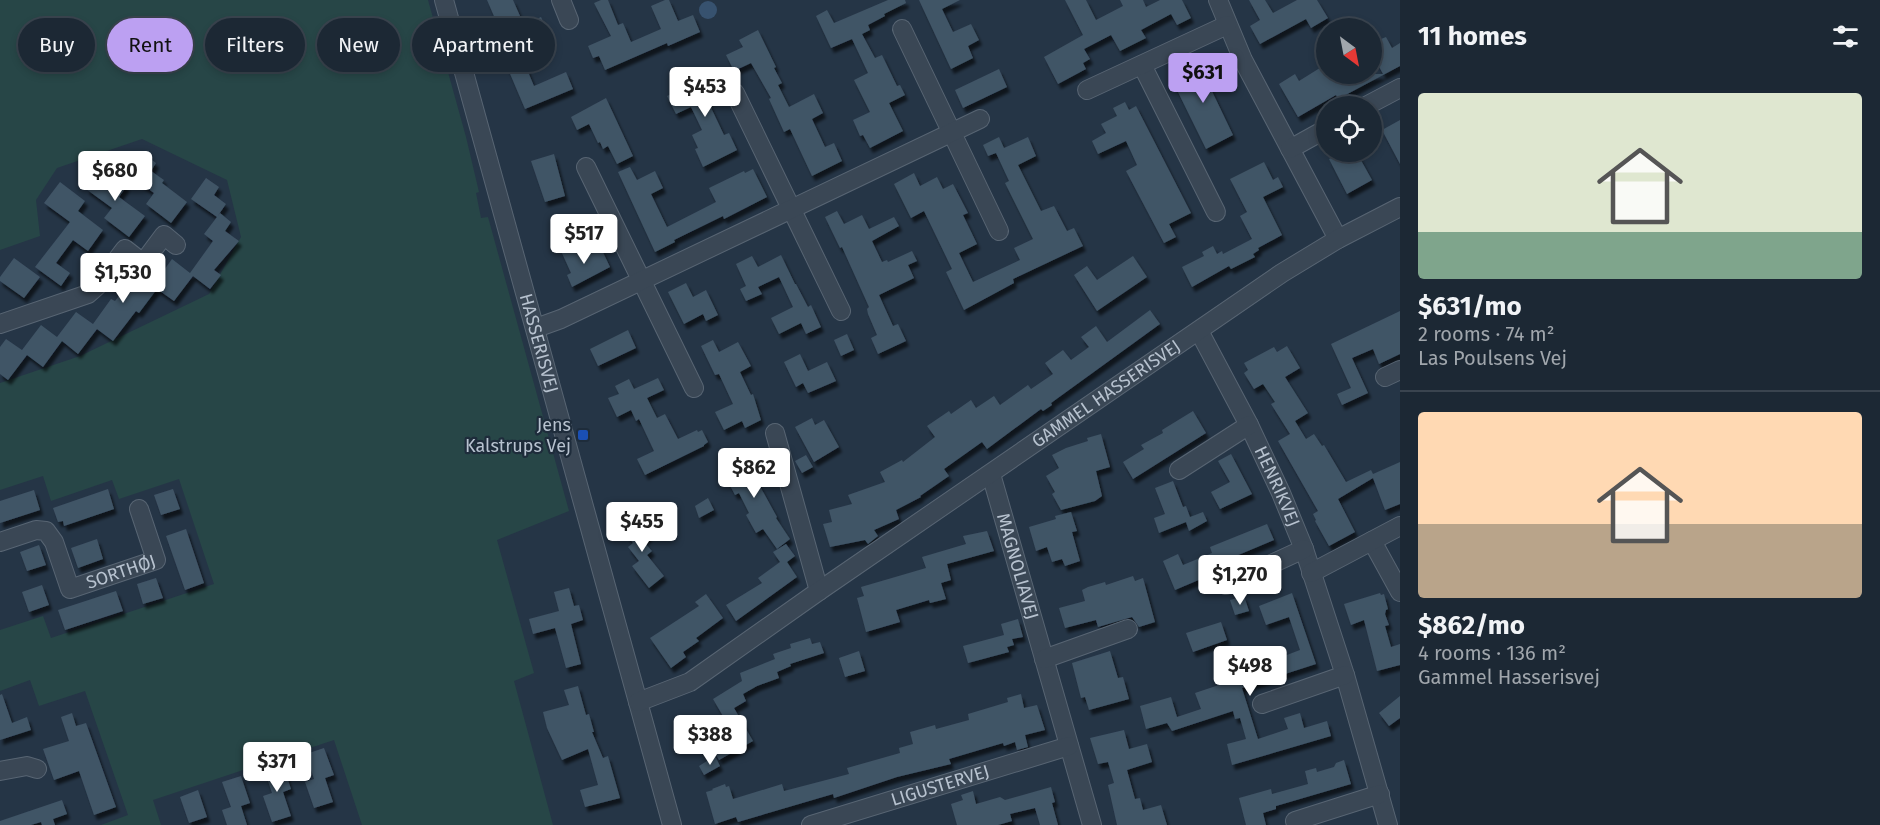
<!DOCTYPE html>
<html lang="en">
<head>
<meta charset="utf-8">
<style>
  :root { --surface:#1c2834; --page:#25303c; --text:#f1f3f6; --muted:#a0a6ac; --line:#3a444f; --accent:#bca0f2 }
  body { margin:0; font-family:"Fira Sans",sans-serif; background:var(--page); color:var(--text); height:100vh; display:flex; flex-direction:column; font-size:22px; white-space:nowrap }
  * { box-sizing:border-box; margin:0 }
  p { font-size:20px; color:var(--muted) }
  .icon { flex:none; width:33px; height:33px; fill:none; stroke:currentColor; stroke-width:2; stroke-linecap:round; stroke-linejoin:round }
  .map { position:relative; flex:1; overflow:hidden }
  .details { display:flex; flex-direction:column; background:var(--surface); width:480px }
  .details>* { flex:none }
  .guide { position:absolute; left:18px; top:18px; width:570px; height:54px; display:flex; gap:12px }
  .needle { width:39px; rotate:148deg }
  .buttons { position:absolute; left:1316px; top:18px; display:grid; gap:12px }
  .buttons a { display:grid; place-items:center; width:66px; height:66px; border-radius:50%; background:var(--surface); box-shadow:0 3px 9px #0003,0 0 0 2px var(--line); font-size:30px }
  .price { position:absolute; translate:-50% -51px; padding:0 14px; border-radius:6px; background:#fff; color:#222; font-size:20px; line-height:39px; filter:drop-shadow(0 2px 3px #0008) }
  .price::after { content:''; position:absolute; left:50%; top:36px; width:18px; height:14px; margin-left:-9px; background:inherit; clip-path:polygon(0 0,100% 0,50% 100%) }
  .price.selected { background:var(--accent); color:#111 }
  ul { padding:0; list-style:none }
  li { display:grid; align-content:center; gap:12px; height:318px; padding:0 18px }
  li+li { border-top:2px solid var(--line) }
  li span { display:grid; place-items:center; height:186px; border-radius:6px; color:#555 }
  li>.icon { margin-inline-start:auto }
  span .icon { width:108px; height:108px; fill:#fffc; stroke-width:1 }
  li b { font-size:26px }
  h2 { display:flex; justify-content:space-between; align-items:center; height:72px; padding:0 18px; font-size:26px }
  .pill { padding:0 21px; border-radius:27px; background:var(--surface); box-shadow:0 3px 9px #0003,0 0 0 2px var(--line); font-size:21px; line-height:54px }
  .pill.selected { background:var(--accent); color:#111 }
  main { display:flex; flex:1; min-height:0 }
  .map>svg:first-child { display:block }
  .green { fill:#274647 }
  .water { fill:#37526f }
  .building { fill:#405466; filter:url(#shadow) }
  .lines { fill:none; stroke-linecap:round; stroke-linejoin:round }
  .minor-casing { stroke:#586573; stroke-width:20 }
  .minor { stroke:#3a4755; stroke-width:18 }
  .transit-dot { fill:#1a4fb4; stroke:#1e2c3b; stroke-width:2 }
  .labels { text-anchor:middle; stroke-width:4.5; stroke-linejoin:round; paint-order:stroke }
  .street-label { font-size:18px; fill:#b7c2cf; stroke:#1e2c3b }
  .poi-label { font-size:18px; fill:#b7c2cf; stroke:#1e2c3b; text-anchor:end }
</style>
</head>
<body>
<main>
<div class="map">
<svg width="1400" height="825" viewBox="0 0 1400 825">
  <defs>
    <filter id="shadow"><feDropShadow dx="3" dy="5" stdDeviation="1.5" flood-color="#0009"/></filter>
  </defs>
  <rect width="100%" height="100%" fill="#253546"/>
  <path class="green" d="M0 0H428L466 137 479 192 476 193 481 218 488 217 569 511 497 540 534 673 514 681 553 825H362L334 740 153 800 161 825H101L128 815 85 691 39 706 30 680 0 691V630L43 616 51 638 214 584 179 479 119 499 112 480 51 501 43 476 0 490V383L80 356 209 294 241 237 227 180 142 139 57 168 36 200 40 236 0 250Z"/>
  <path class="water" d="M699 10a9 9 0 1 1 18 0a9 9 0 1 1-18 0Z"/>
  <path class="building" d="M487 0H513L524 25 541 17 548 32 509 51Z
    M601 0H608L618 25 623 23 631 42 661 29 651 6 665 0H669L678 21 693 15 700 32 668 46 667 43 605 70 599 56 593 58 588 46 611 36 594 3Z
    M888 0H905L906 3 884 14 885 16 868 25 870 30 862 34 875 58 882 55 897 86 900 85 905 95 889 103 903 131 870 148 863 135 860 136 853 120 870 112 854 80 868 73 852 39 831 48 816 16 827 10 834 23Z
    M919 0H960L942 9 953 32 971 24 979 40 968 46 973 58 951 69Z
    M1065 0H1086L1096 20 1123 6 1120 0H1143L1146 7 1160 0H1182L1191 18 1177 25 1171 14 1141 30 1146 38 1120 51 1111 35 1084 49 1090 59 1083 63 1086 69 1058 84 1044 57 1083 35Z
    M1249 0H1265L1273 13 1297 0H1317L1328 18 1311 28 1306 19 1260 44 1250 26 1260 20Z
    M758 30 776 67 774 68 782 83 778 85 789 107 814 94 823 113 812 119 825 147 834 143 842 161 812 176 790 129 784 132 769 99 771 98 751 63 734 71 726 55 743 47 739 40Z
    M1386 37 1392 48 1400 43V66L1338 99 1336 95 1298 117 1279 84 1295 74 1299 81 1323 66 1326 74H1383L1371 52V43Z
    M521 55 534 86 566 72 573 89 525 109 505 62Z
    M1206 59 1218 83 1210 87 1233 135 1206 149 1173 82 1189 74 1186 69Z
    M719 68 727 84 705 95 724 135 729 133 737 150 703 167 695 149 698 148 692 135 702 130 691 107 676 114 667 96 708 76 707 73Z
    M999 69 1007 87 963 108 955 90Z
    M606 98 633 156 617 164 608 146 603 149 600 142 598 143 589 124 577 130 571 117Z
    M1125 102 1129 110 1136 106 1191 213 1169 224 1176 237 1164 243 1126 171 1137 165 1126 141 1098 154 1092 141 1106 133 1101 124 1117 116 1113 108Z
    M1400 120V164L1382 130Z
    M999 137 1004 148 1028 137 1036 156 1018 165 1041 211 1054 206 1067 231 1074 228 1083 246 1013 279 1014 283 964 310 946 272 952 269 924 211 911 218 894 184 914 173 920 186 937 177 943 189 953 184 968 213 963 215 977 244 959 253 973 282 1020 260 1014 248 1033 239 1005 183 1009 181 996 153 988 156 983 145Z
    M1343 152H1346L1349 157 1357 153 1372 180 1347 194 1329 159Z
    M144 154 156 163 151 171 164 180 162 183 187 202 171 223 146 204 154 193 128 175Z
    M554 154 565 196 545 202 531 161Z
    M1264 162 1273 180 1278 177 1283 187 1263 197 1282 235 1258 248 1259 250 1253 254 1255 257 1231 269 1229 266 1192 287 1182 267 1204 256 1202 252 1213 246 1217 254 1222 251 1223 254 1252 239 1240 216 1247 212 1230 179Z
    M101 167 127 186 119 197 145 216 129 237 104 218 112 208 86 189Z
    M630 167 637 180 655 171 663 188 651 194 667 227 716 202 709 188 744 171 745 173 753 169 767 197 724 219 723 216 674 240 675 242 655 252 618 172Z
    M206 178 219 187 214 195 226 204 217 217 191 199Z
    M60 182 85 201 78 211 103 230 88 251 73 240 56 263 70 273 61 286 35 267 70 222 44 203Z
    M837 211 844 224 862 215 869 229 894 217 899 226 872 241 882 262 887 260 888 262 912 251 917 261 908 265 914 278 879 295 893 326 898 324 906 341 878 354 871 338 877 335 868 314 867 309 869 307 842 247 840 248 825 217Z
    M220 213 231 222 225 231 239 241 214 270 221 275 210 289 193 276 174 301 157 289 139 313 136 311 113 341 97 329 78 354 62 341 43 367 27 355 8 380 0 374V347L6 339 22 350 41 325 57 337 76 312 93 324 111 299 115 301 137 272 154 284 172 259 190 273 213 241 204 234Z
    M574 244 581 258 601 248 610 267 572 287 567 275 571 273 561 251Z
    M781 255 795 284H796L808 307 811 305 821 327 806 334 801 323 779 334 771 318 793 307 779 277 758 287 762 294 746 301 740 289 746 286 736 264 752 256 758 267Z
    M1133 256 1147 277 1097 311 1074 275 1087 266 1097 280Z
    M14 258 40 277 24 298 0 281V277Z
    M686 283 693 297 706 290 718 315 706 321 703 314 684 324 668 292Z
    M1150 310 1160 324 1051 403 1052 405 1043 411 1041 409 987 449 982 442 944 469 949 476 920 496 921 497 896 510 899 519 874 530 878 536 868 544 865 540 830 547 823 524 832 522 829 510 852 504 848 495 885 482 880 472 902 460 903 462 935 437 927 426 949 411 951 414 971 400 976 408 994 396 1000 405 1028 385 1031 389 1053 374 1045 363 1063 350 1071 360 1089 347 1081 337 1096 326 1107 342Z
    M1400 311V354L1379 364 1373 349 1352 358 1368 393 1342 405 1337 394 1351 388 1331 344Z
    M628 330 636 348 598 366 590 349Z
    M847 334 854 350 841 356 834 340Z
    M713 340 719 352 738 342 751 366 740 372 751 395 753 394 761 420 745 428 742 421 724 430 715 412 733 404 719 374 715 375 701 346Z
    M1287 346 1300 368 1285 377 1308 413 1295 421 1306 439 1314 434 1322 446 1324 445 1346 482 1371 470 1373 474 1400 462V504L1385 510 1373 478 1338 499 1355 532 1329 546 1315 521 1316 520 1313 514 1318 511 1278 441 1290 434 1271 404 1275 402 1263 384 1254 389 1244 373 1248 370 1244 363 1274 347 1277 352Z
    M800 354 808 371 827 362 836 381 808 393 803 383 796 387 784 362Z
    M658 378 664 390 647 398 657 418 665 414 678 439 697 430 698 432 702 430 708 442 704 445V446L645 475 637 459 654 451 639 419 636 421 631 410 617 417 608 398 619 394 615 386 629 379 634 389Z
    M1193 411 1206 433 1133 479 1123 462 1144 449 1141 445 1163 433 1162 430Z
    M812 418 815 425 824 420 839 447 814 462 795 427Z
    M1101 434 1110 467 1096 471 1102 496 1095 501 1061 510 1052 494 1055 492 1046 476 1059 468 1052 455 1066 448 1088 441 1087 438Z
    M748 453 755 467 751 470 777 517 776 518 790 539 777 549 763 529 756 533 746 515 749 513 739 493 735 495 720 467Z
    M1231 454 1252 494 1220 509 1211 492 1230 482 1218 461Z
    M806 455 813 467 802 473 795 461Z
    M1173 481 1183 507 1186 506 1190 517 1203 512 1207 521 1189 531 1186 522 1159 533 1154 518 1165 514 1155 488Z
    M108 489 114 509 64 526 63 521 58 522 53 508Z
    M173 489 180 509 161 515 154 495Z
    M34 490 40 510 0 523V501Z
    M708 498 714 510 699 518 695 506Z
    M1071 512 1077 531 1072 532 1080 561 1065 566 1062 559 1052 562 1047 547 1036 551 1029 527 1056 519 1055 516Z
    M635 517 650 535 643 541 652 551 647 555 664 576 649 588 632 566 639 561 628 547 633 543 621 528Z
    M1267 524 1274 540 1205 569 1208 576 1175 590 1163 561 1178 554 1183 565 1212 553 1210 547Z
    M186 529 204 583 185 590 166 536Z
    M987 531 994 551 947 564 951 580 941 583 946 599 930 603 929 600 896 610 900 622 866 632 857 598 864 596 861 587 926 568 922 557 966 544 963 536Z
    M97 539 103 559 78 568 71 548Z
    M786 544 795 556 787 562 797 577 736 621 726 605 762 583 758 578 780 562 773 552Z
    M39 545 46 565 27 571 20 552Z
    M1133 576 1135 581 1143 578 1155 622 1139 627 1132 617 1098 627 1096 620 1065 628 1059 608 1085 601 1082 590 1088 587 1105 582 1106 585Z
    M156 578 163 598 143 604 137 584Z
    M42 585 49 605 29 612 22 592Z
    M569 588 574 606 579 605 583 620 571 624 581 664 566 668 555 628 533 634 529 619 559 611 554 592Z
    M116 591 123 611 65 630 58 610Z
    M1292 593 1316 664 1242 688 1258 739 1288 729 1284 718 1300 713 1304 728 1327 721 1331 736 1232 765 1227 744 1246 739 1240 718 1235 719 1233 711 1172 731 1167 723 1146 729 1140 706 1171 697 1177 717 1201 709 1195 693 1252 674 1250 669 1300 650 1289 617 1266 625 1259 606Z
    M1380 593 1381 595 1384 594 1388 609 1386 610 1385 614 1389 625 1385 626 1391 647 1400 644V665L1377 671 1364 620 1351 625 1344 604Z
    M706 594 723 618 696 638 699 641 683 652 686 657 671 668 650 638 699 606 695 602Z
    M1244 596 1249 611 1235 615 1230 600Z
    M1018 619 1023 637 1012 639 1014 645 1007 647 1009 652 968 663 963 646 1004 635 1001 624Z
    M1221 622 1227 640 1193 652 1186 633Z
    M810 638 812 644 820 642 824 653 790 664 791 666 777 672 779 678 757 686 743 694 746 701 734 708 753 741 719 760 705 736 727 723 713 699 742 681 740 673 775 659 773 654 791 648 790 644Z
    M859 651 865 671 845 677 839 658Z
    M1110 651 1118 678 1123 677 1129 699 1089 710 1085 697 1081 698 1072 663Z
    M578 686 586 715 589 714 594 732H592L603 758 608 756 620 798 585 807 580 790 598 785 588 749 562 760 547 728 543 712 569 705 564 690Z
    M2 694 12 723 27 717 31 730 0 740V695Z
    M1021 694 1024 708 1037 705 1045 730 1025 735 1028 747 1017 750 1015 742 1004 746 1003 743 949 759 951 764 897 777 834 798 833 794 738 822 736 817 715 824 706 792 713 790 712 789 725 784 726 787 729 786 733 799 782 784 784 791 849 774 847 768 900 753 899 748 913 744 910 732 935 725 936 729 969 720 968 714 1008 702 1007 698Z
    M1400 696V718L1389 726 1379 713Z
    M72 713 76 726 86 723 116 807 94 815 79 771 54 780 43 749 69 741 61 717Z
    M1124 730 1129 749 1147 744 1152 762 1127 770 1135 799 1140 798 1143 810 1161 805 1167 825H1117L1108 785 1114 783 1108 762 1098 764 1090 738Z
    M324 748 334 775 325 778 333 802 314 808 305 782 314 779 306 754Z
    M715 756 720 766 704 775 699 766Z
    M1344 760 1351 784 1276 806V809L1263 813 1266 825H1246L1239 798 1271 789 1272 794 1308 784 1305 771 1316 768 1317 772 1334 767 1336 763Z
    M282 762 291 789 283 792 291 816 272 822 263 796 272 793 264 769Z
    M241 776 250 803 241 806 247 825H227L222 810 231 807 222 782Z
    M1051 787 1055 802 1052 803 1058 825H1040L1035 808 1010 814 1012 821 998 825H957L951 804 963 800 961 795 973 791 976 804 1000 797 1005 800Z
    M198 790 207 817 189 823 180 797Z
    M62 800 67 814 53 819 55 825H42L41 822 31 825H0V821Z"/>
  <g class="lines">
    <defs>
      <g id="minor">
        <path id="s1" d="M444 0 672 825"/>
        <path d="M561 0 569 20"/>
        <path d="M1218 0 1243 60 1338 239"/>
        <path d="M902 29 999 231"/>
        <path d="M1142 65 1216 212"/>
        <path d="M1087 90 1227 25"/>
        <path d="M735 93 841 311"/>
        <path d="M1366 106 1400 88"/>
        <path d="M1290 149 1326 129"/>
        <path d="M586 167 694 388"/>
        <path d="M0 324 88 294 97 286 125 249 143 263 164 235 176 245"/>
        <path d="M536 328 561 319 980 119"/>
        <path id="s2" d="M1199 331 1249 425 1281 493 1304 549 1345 675 1388 825"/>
        <path d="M1385 377 1400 370"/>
        <path d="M775 433 819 591"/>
        <path d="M1179 470 1249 425"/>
        <path id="s3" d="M991 474 1092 825"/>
        <path d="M1372 541 1400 592"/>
        <path id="s4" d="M0 542 36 530 46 531 54 542 70 589 156 560 139 509"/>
        <path d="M1311 573 1400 526"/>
        <path d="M1226 585 1304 549"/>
        <path d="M1044 659 1128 629"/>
        <path id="s5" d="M638 702 690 682 819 591 1282 273 1338 239 1400 207"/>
        <path d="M1262 704 1345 675"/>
        <path d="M0 771 27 766 37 769"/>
        <path d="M1295 821 1380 794"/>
        <path id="s6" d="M811 825 1069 746"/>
      </g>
    </defs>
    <use href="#minor" class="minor-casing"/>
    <use href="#minor" class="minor"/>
  </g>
  <rect class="transit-dot" x="577" y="429" width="12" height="12" rx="3"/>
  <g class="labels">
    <g class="street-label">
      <text dy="6" stroke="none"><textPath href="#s1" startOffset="356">HASSERISVEJ</textPath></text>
      <text dy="6" stroke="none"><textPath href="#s5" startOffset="562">GAMMEL HASSERISVEJ</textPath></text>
      <text dy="6" stroke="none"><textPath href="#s2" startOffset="174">HENRIKVEJ</textPath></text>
      <text dy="6" stroke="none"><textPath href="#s3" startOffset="96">MAGNOLIAVEJ</textPath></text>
      <text dy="6" stroke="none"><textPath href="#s4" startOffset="165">SORTHØJ</textPath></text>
      <text dy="6" stroke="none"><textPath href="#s6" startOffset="135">LIGUSTERVEJ</textPath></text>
    </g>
    <g class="poi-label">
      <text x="571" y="431">Jens<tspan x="571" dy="21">Kalstrups Vej</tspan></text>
    </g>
  </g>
</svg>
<div class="buttons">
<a><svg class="needle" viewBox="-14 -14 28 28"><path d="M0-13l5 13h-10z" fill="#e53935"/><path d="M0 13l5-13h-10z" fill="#a0a6ac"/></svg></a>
<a><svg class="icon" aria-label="locate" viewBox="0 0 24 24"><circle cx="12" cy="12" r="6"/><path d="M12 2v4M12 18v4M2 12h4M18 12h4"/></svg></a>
</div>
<b class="price selected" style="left:1203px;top:104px">$631</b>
<b class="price" style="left:705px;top:118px">$453</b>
<b class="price" style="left:115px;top:202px">$680</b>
<b class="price" style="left:584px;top:265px">$517</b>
<b class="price" style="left:123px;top:304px">$1,530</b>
<b class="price" style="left:754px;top:499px">$862</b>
<b class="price" style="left:642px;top:553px">$455</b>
<b class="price" style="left:1240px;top:606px">$1,270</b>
<b class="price" style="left:1250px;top:697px">$498</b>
<b class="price" style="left:710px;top:766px">$388</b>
<b class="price" style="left:277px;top:793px">$371</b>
<div class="guide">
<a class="pill">Buy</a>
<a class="pill selected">Rent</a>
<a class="pill">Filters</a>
<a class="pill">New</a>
<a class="pill">Apartment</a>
</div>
</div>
<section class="details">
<h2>11 homes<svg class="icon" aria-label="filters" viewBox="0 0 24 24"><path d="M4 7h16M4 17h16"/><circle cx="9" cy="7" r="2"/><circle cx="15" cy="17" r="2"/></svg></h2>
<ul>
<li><span style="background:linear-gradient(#dfe7d0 75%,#7fa58c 0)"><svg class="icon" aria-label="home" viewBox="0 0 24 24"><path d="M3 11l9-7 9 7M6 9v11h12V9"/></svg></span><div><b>$631/mo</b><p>2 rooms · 74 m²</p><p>Las Poulsens Vej</p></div></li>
<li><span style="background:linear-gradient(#ffd9b3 60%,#b9a48a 0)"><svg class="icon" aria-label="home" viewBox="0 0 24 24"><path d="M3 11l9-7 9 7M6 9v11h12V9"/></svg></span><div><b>$862/mo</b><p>4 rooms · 136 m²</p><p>Gammel Hasserisvej</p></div></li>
</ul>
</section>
</main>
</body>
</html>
